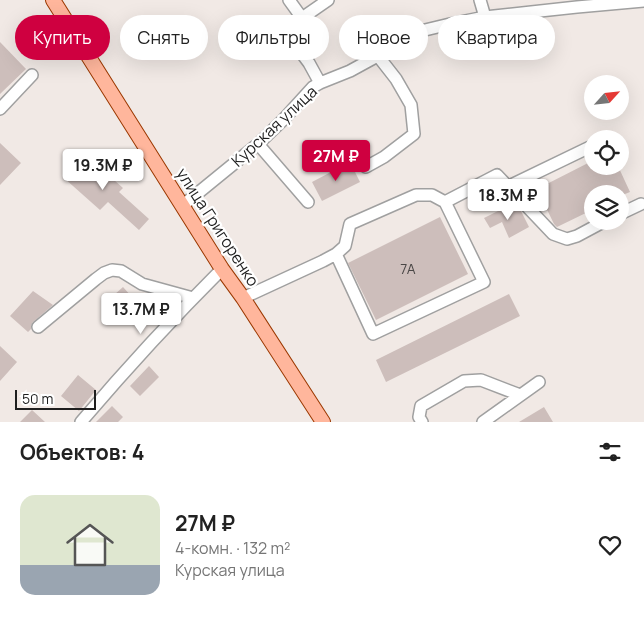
<!DOCTYPE html>
<html lang="ru">
<head>
<meta charset="utf-8">
<style>
  :root { --surface:#fff; --page:#f2f2f2; --text:#222; --muted:#767676; --accent:#cf0040 }
  body { margin:0; font-family:Manrope,sans-serif; background:var(--page); color:var(--text); height:100vh; display:flex; flex-direction:column; font-size:19px; white-space:nowrap }
  * { box-sizing:border-box; margin:0 }
  p { font-size:16px; color:var(--muted) }
  .icon { flex:none; width:28px; height:28px; fill:none; stroke:currentColor; stroke-width:2; stroke-linecap:round; stroke-linejoin:round }
  .map { position:relative; height:422px; overflow:hidden }
  .sheet { display:flex; flex-direction:column; background:var(--surface); flex:1 }
  .sheet>* { flex:none }
  .top-card { position:absolute; left:15px; top:15px; width:615px; height:45px; display:flex; gap:10px }
  .needle { width:32px; rotate:63deg }
  .buttons { position:absolute; left:584px; top:75px; display:grid; gap:10px }
  .buttons a { display:grid; place-items:center; width:45px; height:45px; border-radius:50%; background:var(--surface); box-shadow:0 5px 20px #0002; font-size:25px }
  .scale { position:absolute; left:15px; bottom:12px; width:81px; box-sizing:border-box; padding-left:5px; border:2px solid #1f1f1f; border-top:0; font-size:14px; line-height:18px; white-space:nowrap; color:#1f1f1f; -webkit-text-stroke:4px #fff; paint-order:stroke }
  .price { position:absolute; translate:-50% -42px; padding:0 11px; border-radius:5px; background:#fff; color:#222; font-size:16px; line-height:32px; filter:drop-shadow(0 1px 2px #0008) }
  .price::after { content:''; position:absolute; left:50%; top:30px; width:15px; height:11px; margin-left:-8px; background:inherit; clip-path:polygon(0 0,100% 0,50% 100%) }
  .price.on { background:var(--accent); color:#fff }
  ul { padding:0; list-style:none }
  li { display:flex; align-items:center; gap:15px; height:125px; padding:0 20px }
  li span { display:grid; place-items:center; flex:none; width:140px; height:100px; border-radius:15px; color:#555 }
  li>.icon { margin-inline-start:auto }
  span .icon { width:60px; height:60px; fill:#fffc; stroke-width:1 }
  li b { font-size:21px }
  h2 { display:flex; justify-content:space-between; align-items:center; height:60px; padding:0 20px; font-size:21px }
  .pill { padding:0 18px; border-radius:22px; background:var(--surface); box-shadow:0 5px 20px #0002; font-size:18px; line-height:45px }
  .pill.on { background:var(--accent); color:#fff }
  .map>svg:first-child { display:block }
  .building { fill:#cdbebb }
  .lines { fill:none; stroke-linecap:round; stroke-linejoin:round }
  .minor-casing { stroke:#a0a0a0; stroke-width:14 }
  .major-casing { stroke:#9b3800; stroke-width:16 }
  .minor { stroke:#fff; stroke-width:11 }
  .major { stroke:#ffb69c; stroke-width:14 }
  .labels { text-anchor:middle; stroke-width:4.5; stroke-linejoin:round; paint-order:stroke }
  .number-label { font-size:14px; fill:#4a4746 }
  .street-label { font-size:16px; fill:#1f1f1f; stroke:#fff }
</style>
</head>
<body>
<div class="map">
<svg width="644" height="422" viewBox="0 0 644 422">
  <rect width="100%" height="100%" fill="#f1e9e5"/>
  <path class="building" d="M0 42 26 69 0 94Z
    M0 143 21 163 0 185Z
    M86 155 123 188 119 192 149 219 139 230 108 202 100 210 64 178Z
    M592 161V166H618L630 192 620 196V194H592V210L557 227 554 224 537 189Z
    M350 162 360 182 322 201 312 182Z
    M510 205 514 211 518 208 521 211 529 227 509 238 502 222 490 228 484 218Z
    M440 217 468 274 376 320 348 263Z
    M123 287 149 316 138 326 114 295Z
    M33 291 53 305 33 322 31 325V329L28 332 10 316Z
    M509 294 520 316 386 382 376 360Z
    M0 346 17 362 0 381Z
    M149 366 159 377 140 396 130 386Z
    M78 375 96 390 79 411 61 396Z
    M112 406 123 417 118 422H96Z
    M544 407 553 422H519Z
    M32 410 45 422H20Z"/>
  <g class="lines">
    <defs>
      <path id="minor" d="M289 0 302 18 294 25 292 33 294 43 309 63 320 83
        M480 0 485 17
        M302 18 328 0
        M0 109 32 75
        M258 144 308 202
        M366 167 384 157 414 134 411 105 396 79 378 56
        M509 186 592 146
        M182 206 258 144 283 120 313 87 320 83 350 71 425 30 450 24 485 17 577 7 644 1
        M620 214 641 204
        M336 254 373 334 484 282 445 202
        M243 298 323 261 336 254 345 246 350 224 416 195H432L445 202 497 175 553 234 567 239 577 236 605 221
        M38 327 96 279 104 273 112 270 121 271 142 284 193 298
        M81 422C126 369 173 318 222 269
        M422 422 419 417 421 406 464 381 481 380 520 395
        M483 422 539 382"/>
      <path id="major" d="M53 0 222 269 243 298 323 422"/>
    </defs>
    <use href="#minor" class="minor-casing"/>
    <use href="#major" class="major-casing"/>
    <use href="#minor" class="minor"/>
    <use href="#major" class="major"/>
  </g>
  <g class="labels">
    <g class="number-label">
      <text x="408" y="274">7А</text>
    </g>
    <g class="street-label">
      <text transform="translate(274 126) rotate(-43)" y="6">Курская улица</text>
      <text transform="translate(218 227) rotate(57)" y="6">улица Григоренко</text>
    </g>
  </g>
</svg>
<div class="buttons">
<a><svg class="needle" viewBox="-14 -14 28 28"><path d="M0-13l5 13h-10z" fill="#e53935"/><path d="M0 13l5-13h-10z" fill="#767676"/></svg></a>
<a><svg class="icon" aria-label="locate" viewBox="0 0 24 24"><circle cx="12" cy="12" r="6"/><path d="M12 2v4M12 18v4M2 12h4M18 12h4"/></svg></a>
<a><svg class="icon" aria-label="layers" viewBox="0 0 24 24"><path d="M12 4l9 5-9 5-9-5zM3 14l9 5 9-5"/></svg></a>
</div>
<div class="scale">50 m</div>
<b class="price on" style="left:336px;top:182px">27M ₽</b>
<b class="price" style="left:103px;top:191px">19.3M ₽</b>
<b class="price" style="left:508px;top:221px">18.3M ₽</b>
<b class="price" style="left:141px;top:335px">13.7M ₽</b>
<div class="top-card">
<a class="pill on">Купить</a>
<a class="pill">Снять</a>
<a class="pill">Фильтры</a>
<a class="pill">Новое</a>
<a class="pill">Квартира</a>
</div>
</div>
<section class="sheet">
<h2>Объектов: 4<svg class="icon" aria-label="filters" viewBox="0 0 24 24"><path d="M4 7h16M4 17h16"/><circle cx="9" cy="7" r="2"/><circle cx="15" cy="17" r="2"/></svg></h2>
<ul>
<li><span style="background:linear-gradient(#dfe7d0 70%,#9aa5b1 0)"><svg class="icon" aria-label="home" viewBox="0 0 24 24"><path d="M3 11l9-7 9 7M6 9v11h12V9"/></svg></span><div><b>27M ₽</b><p>4-комн. · 132 m²</p><p>Курская улица</p></div><svg class="icon" aria-label="heart" viewBox="0 0 24 24"><path d="M12 20l-8-8c-3-5 5-10 8-4 3-6 11-1 8 4z"/></svg></li>
</ul>
</section>
</body>
</html>
